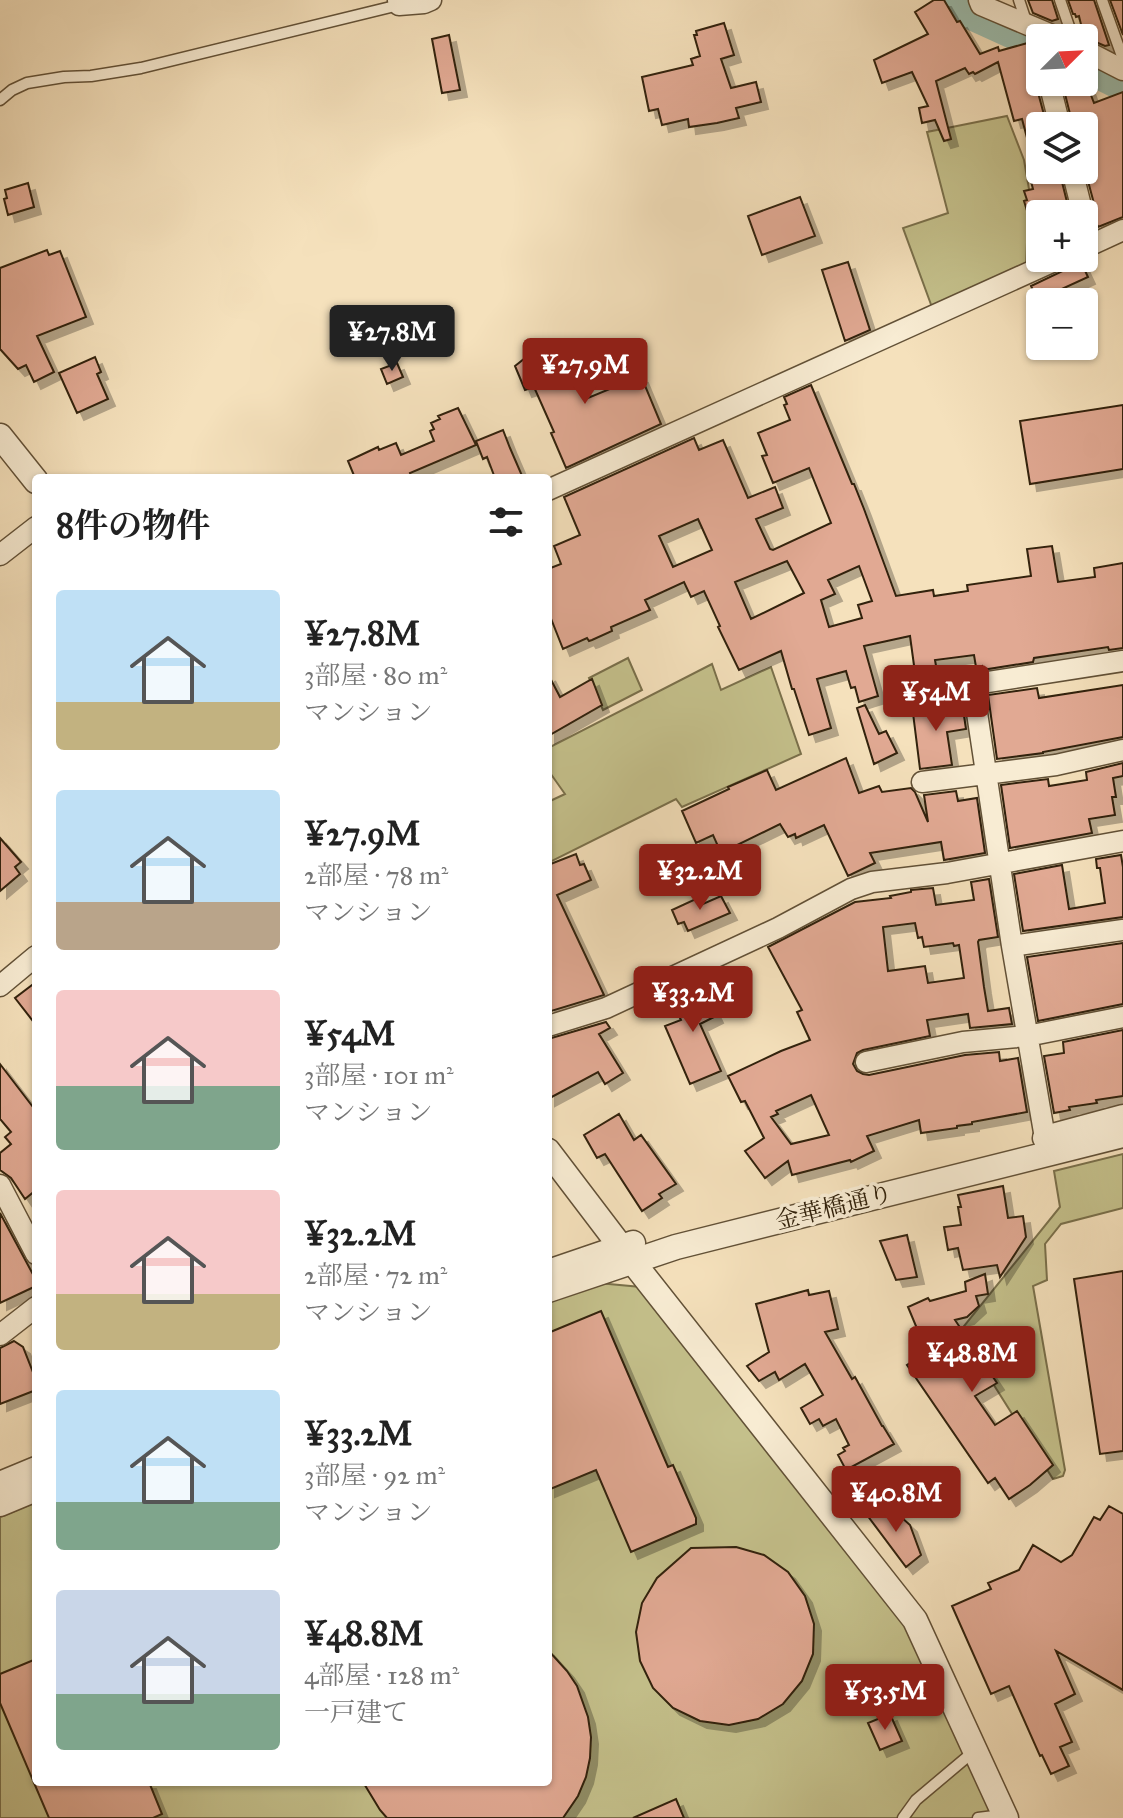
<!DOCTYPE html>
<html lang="ja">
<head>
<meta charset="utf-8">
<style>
  :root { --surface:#fff; --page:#f2f2f2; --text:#222; --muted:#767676; --accent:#8f2418 }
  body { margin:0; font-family:"IM FELL Great Primer","Noto Serif JP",serif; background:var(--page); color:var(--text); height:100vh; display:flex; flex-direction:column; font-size:30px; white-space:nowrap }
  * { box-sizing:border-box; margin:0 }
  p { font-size:26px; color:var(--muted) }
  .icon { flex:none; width:44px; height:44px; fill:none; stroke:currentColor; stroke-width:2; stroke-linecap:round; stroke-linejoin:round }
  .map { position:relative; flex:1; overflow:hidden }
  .sheet { position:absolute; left:32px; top:474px; width:520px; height:1312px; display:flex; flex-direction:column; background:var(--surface); border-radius:8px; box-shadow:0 2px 6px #0004 }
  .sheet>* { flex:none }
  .needle { width:52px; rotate:66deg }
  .buttons { position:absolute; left:1026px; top:24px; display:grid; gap:16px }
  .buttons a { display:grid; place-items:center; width:72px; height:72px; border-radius:8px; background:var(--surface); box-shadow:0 2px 6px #0004; font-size:40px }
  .price { position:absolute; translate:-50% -68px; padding:0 18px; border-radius:8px; background:var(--accent); color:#fff; font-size:26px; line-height:52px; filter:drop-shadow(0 2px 4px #0008) }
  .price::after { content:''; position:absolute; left:50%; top:48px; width:24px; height:18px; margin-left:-12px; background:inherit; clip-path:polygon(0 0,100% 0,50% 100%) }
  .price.on { background:#222; color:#fff }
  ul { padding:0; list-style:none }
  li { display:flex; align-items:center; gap:24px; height:200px; padding:0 24px }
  li span { display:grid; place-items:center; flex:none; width:224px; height:160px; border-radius:8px; color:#555 }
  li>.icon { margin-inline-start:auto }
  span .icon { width:96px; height:96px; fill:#fffc; stroke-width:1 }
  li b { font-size:34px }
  h2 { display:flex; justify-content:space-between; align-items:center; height:96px; padding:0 24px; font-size:34px }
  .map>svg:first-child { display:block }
  .green { fill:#c4c08b; stroke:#7a704b; stroke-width:2 }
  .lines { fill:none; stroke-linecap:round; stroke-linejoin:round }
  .river { stroke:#9cbeaf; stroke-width:34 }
  .building { fill:#e1a993; stroke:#31210b; stroke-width:2; fill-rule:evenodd; filter:url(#shadow) }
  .service-casing { stroke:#625137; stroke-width:13 }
  .minor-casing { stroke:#625137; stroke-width:23 }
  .tertiary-casing { stroke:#625137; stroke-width:27 }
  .service { stroke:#f8ecd3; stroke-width:10 }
  .minor { stroke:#f8ecd3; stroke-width:20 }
  .tertiary { stroke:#f8ecd3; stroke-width:24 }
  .labels { text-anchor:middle; stroke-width:7; stroke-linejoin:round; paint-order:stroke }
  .street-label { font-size:24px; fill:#31210b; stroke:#f8ecd3 }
</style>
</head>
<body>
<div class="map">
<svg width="1123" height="1818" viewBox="0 0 1123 1818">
  <defs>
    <filter id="shadow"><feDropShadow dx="7" dy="7" stdDeviation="0" flood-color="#0004"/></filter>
  </defs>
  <rect width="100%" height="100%" fill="#f5e1bc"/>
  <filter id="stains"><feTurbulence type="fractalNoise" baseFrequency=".0025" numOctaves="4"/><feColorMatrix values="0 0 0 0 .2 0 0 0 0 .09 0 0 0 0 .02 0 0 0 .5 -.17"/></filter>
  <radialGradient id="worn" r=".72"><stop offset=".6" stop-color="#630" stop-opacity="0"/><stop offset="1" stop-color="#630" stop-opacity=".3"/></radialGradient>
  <path class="green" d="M1007 116 1024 160 1029 189 1026 269 933 310 903 228 948 213 927 132Z
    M628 658 642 690 603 710 589 678Z
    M712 664 721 690 771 667 801 754 682 807 676 799 548 863V802L565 794 548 770V748Z
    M1123 1154V1208L1061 1224 1045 1244 1047 1280 1033 1286 1065 1470 1063 1476 1053 1479 960 1331 1060 1207 1054 1171Z
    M598 1283 641 1287 908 1624 998 1818H0V1517L36 1502V1782H548V1302Z"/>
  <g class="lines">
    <path class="river" d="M961 0 974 14 1040 44
      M1084 65 1123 84"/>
  </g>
  <path class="building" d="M934 0H944L957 22 960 21 980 54 998 47 999 51 1031 42 1039 74 1036 85 1047 126H1040V168H1035L1022 119 1014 121 998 62 975 74 973 72 969 74 965 68 936 81 951 139 944 141 935 120 922 123 919 108 928 106 912 72 882 83 874 60 928 34 915 12Z
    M1028 0H1052L1058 19 1052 21 1033 13Z
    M1068 0H1094L1109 45 1105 46 1084 37 1079 16 1076 17 1075 14H1073Z
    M1110 0H1123V35Z
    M724 23 734 55 721 59 731 88 756 82 761 102 736 108 739 118 717 123 689 127 688 119 662 125 658 109 649 111 642 77 693 65 691 59 700 56 694 35H697L696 31Z
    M449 35 460 90 442 93 432 39Z
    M1062 82H1086L1094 103 1123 92V217L1098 227 1095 219 1096 211 1084 166V126H1073Z
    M1028 170H1059L1070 214H1028L1024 201 1027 200 1024 191 1033 189Z
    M28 183 34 207 8 215 4 199 7 198 5 190Z
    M800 197 815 236 762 255 748 216Z
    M47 250 49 255 60 251 86 317 37 336 54 372 34 382 26 365 18 369 0 349V268Z
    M1074 258 1080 260 1088 277 1038 300 1031 286 1067 269 1072 265Z
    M848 262 870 330 845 341 822 270Z
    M562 341 588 398 641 376 661 424 566 468 551 433 554 432 534 387 525 390 515 366 534 351Z
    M95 357 101 372 97 374 108 399 77 413 59 373Z
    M397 363 403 377 387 384 381 369Z
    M811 385 852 484H854L864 509 896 596 933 590 934 596 968 591 967 585 1031 576 1027 549 1052 546 1058 582 1095 577 1094 568 1123 563V648L1109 650 1108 647 1034 658 1033 662 982 670V666L976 667 974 655 935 660 938 677 916 680 910 636 864 646 878 696 859 702 855 687 851 688 846 671 817 679 831 728 809 735 794 689H792L781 651 739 670 718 627 720 626 704 591 691 597 684 582 645 600 650 610 611 627 612 631 592 640 589 641 587 638 563 649 548 611V569L561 564 554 546 580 535 564 497 694 438 699 450 723 440 748 498 775 487 783 508 756 519 770 549 773 550 831 523 809 468 773 483 762 456 767 455 758 433 790 420 784 405 787 404 784 397ZM698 519 712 550 673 567 659 536ZM787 561 804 593 751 619 735 582ZM859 566 872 601 858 605 862 618 829 627 821 600 835 594 828 580Z
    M1123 405V469L1030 484 1020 421Z
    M458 408 476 445 410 473 412 478H355L348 461 378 447 379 450 396 443 401 455 434 441 430 431 434 429 431 423 440 419 438 416Z
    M503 430 510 448 523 478H495L487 457 483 459 476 441Z
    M548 674 560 697 592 679 602 705 548 736Z
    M1123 685V737L1043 752V753L997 759 988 695 1037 688 1039 698Z
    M943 702 944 712 963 709 966 729 947 732 952 765 920 769 912 705 919 706Z
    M865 705 879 734 886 731 897 753 874 764 857 708Z
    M846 758 859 793 879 786 882 792 911 788 915 792 928 822 924 795 956 791 958 801 977 798 985 853 944 860 941 842 870 853 875 863 848 876 824 825 796 838 795 834 788 837 780 824 721 853 713 835 696 843 682 811 729 789 728 787 767 770 776 790Z
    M1123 763V776L1113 778 1116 797H1112L1115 815 1089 819 1092 833 1010 848 1001 785 1048 779 1049 786 1087 780 1086 772Z
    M0 838 21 862 15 867 20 874 0 891Z
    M576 854 580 865 584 864 591 880 557 895 604 995 548 1012V865Z
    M1121 855 1123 867V917L1023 931 1014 874 1062 865 1069 909 1105 903 1100 868H1097L1096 859Z
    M989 879 998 937 979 940 978 942 984 987 988 1011 1009 1008 1012 1024 970 1028 968 1014 927 1020 930 1036 863 1050 857 1053 853 1064 857 1071 863 1074 869 1075 965 1055 999 1052 1000 1061 1018 1058 1027 1112 972 1122V1124L957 1126V1128L921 1133 919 1120 867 1136 874 1151 851 1162 850 1160 792 1175 788 1161 765 1178 745 1151 764 1138 745 1101 741 1102 728 1076 781 1051 810 1040 797 1012 802 1010 768 947 855 902 891 898 890 896 911 892V890L933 888 936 905 974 900 971 882ZM915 923 918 938 922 937 924 947 953 943 954 946 959 945 964 978 928 983 925 966 888 971 883 927ZM811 1095 829 1135 791 1144 771 1117 778 1114 776 1111Z
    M721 896 730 913 688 931 684 922 678 924 672 910 700 897 703 904Z
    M1123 943V1004L1038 1021 1027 957Z
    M697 980 707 1003 709 1002 716 1016 700 1024 721 1071 690 1084 665 1026 681 1020 673 1003 681 999 677 989Z
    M36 982V1025L15 998Z
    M606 1022 610 1028 599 1034 623 1073 605 1084 598 1072 548 1099V1039Z
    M1123 1030V1096L1096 1100 1097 1103 1069 1107 1070 1110 1054 1113 1044 1056 1064 1053 1063 1042Z
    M0 1064 36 1111V1190L25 1199 11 1178 0 1170V1153L11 1144 5 1137 11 1132 0 1119Z
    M619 1114 634 1140 641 1135 676 1184 659 1194 662 1198 642 1211 605 1154 597 1158 584 1135Z
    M1003 1186 1008 1218 1023 1216 1026 1237 1000 1277 997 1265 963 1270 958 1248 948 1250 944 1227 961 1225 958 1207H961L958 1195Z
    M0 1213 36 1280V1286L0 1303Z
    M907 1235 917 1277 896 1280 880 1241Z
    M1123 1271V1451L1100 1454 1074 1279Z
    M985 1274 988 1294 976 1296 979 1306 967 1317 955 1320 997 1383 975 1396 995 1425 1017 1411 1053 1465 1030 1485 1009 1499 995 1478 988 1483 907 1365 941 1342 923 1343 908 1307 928 1298 930 1301 966 1291 965 1282Z
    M808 1290 809 1295 829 1291 838 1329 825 1332 852 1379 855 1377 882 1426H883L894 1444 846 1470 838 1455 845 1451 843 1448 849 1445 836 1419 823 1426 819 1419 810 1424 801 1408 823 1395 805 1364 779 1380 775 1372 759 1381 747 1366 769 1352 756 1304Z
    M601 1311 668 1467 673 1465 696 1518V1524L631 1552 596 1470 548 1490V1333Z
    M14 1341 23 1347 36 1380V1390L0 1404V1348Z
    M881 1505 886 1512 891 1508 910 1525 921 1555 906 1567 867 1515Z
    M1109 1506 1123 1514V1690L1056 1651 1075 1694 1055 1704 1072 1742 1060 1747 1069 1766 1051 1774 1042 1755 1040 1756 1009 1686 991 1694 952 1606 991 1589 988 1583 1019 1570 1033 1545 1061 1562 1072 1555 1094 1517 1100 1520Z
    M736 1547 764 1555 788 1572 805 1596 814 1624 813 1654 802 1681 783 1704 758 1719 729 1725 700 1721 673 1708 653 1688 640 1661 636 1632 642 1603 657 1578 691 1548Z
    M548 1650 567 1671 577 1686 588 1717 591 1737 590 1758 586 1777 578 1796 563 1818H387L380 1810 363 1782H548Z
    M36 1659V1782H149L162 1814 153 1818H49L0 1703V1674Z
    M890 1714 902 1741 880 1750 868 1723Z
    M676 1799 684 1818H633Z"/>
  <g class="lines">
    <defs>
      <path id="service" d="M1019 0 1027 24
        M1060 0 1073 38
        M1102 0 1123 59
        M0 100 12 90 27 83 64 77 91 76 141 68 399 5
        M903 1818 916 1800 973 1752
        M978 1818 1002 1815"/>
      <path id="minor" d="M398 0 399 5 424 3 431 0
        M979 0 981 5 1059 38
        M1084 50 1123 70
        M1049 82 1060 126
        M1072 170 1083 214
        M1084 248 1123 230
        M548 490 1061 258
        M0 555 36 527
        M973 686 1012 946 1045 1138
        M917 693 1123 661
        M922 782 1056 765 1123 750
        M1012 946 1123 930
        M0 986 36 956
        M548 1026 606 1008 778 928 851 889 872 882 947 873 1123 841
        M866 1062 963 1042 1027 1036 1123 1017
        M0 1185 36 1254
        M0 1335 36 1307"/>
      <path id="tertiary" d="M0 436 36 481
        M1045 1138 1123 1117
        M548 1151 621 1247 915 1620 1006 1818
        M548 1272 633 1243
        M548 1290 676 1247 1123 1135
        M0 1484 36 1469
        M0 1504 36 1489"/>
    </defs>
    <use href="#service" class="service-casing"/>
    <use href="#minor" class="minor-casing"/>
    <use href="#tertiary" class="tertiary-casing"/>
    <use href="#service" class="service"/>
    <use href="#minor" class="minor"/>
    <use href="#tertiary" class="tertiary"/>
  </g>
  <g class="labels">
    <g class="street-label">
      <text transform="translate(834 1207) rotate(-14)" y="8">金華橋通り</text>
    </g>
  </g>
  <rect width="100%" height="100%" filter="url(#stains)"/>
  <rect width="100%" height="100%" fill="url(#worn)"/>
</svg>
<div class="buttons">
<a><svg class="needle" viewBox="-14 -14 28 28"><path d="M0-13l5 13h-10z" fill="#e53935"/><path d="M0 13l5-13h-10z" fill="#767676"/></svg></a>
<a><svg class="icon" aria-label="layers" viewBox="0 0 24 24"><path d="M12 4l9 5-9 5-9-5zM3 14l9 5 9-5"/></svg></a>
<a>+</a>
<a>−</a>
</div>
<b class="price on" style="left:392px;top:373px">¥27.8M</b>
<b class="price" style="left:585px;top:406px">¥27.9M</b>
<b class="price" style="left:936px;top:733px">¥54M</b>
<b class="price" style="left:700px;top:912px">¥32.2M</b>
<b class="price" style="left:693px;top:1034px">¥33.2M</b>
<b class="price" style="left:972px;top:1394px">¥48.8M</b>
<b class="price" style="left:896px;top:1534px">¥40.8M</b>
<b class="price" style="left:885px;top:1732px">¥53.5M</b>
<section class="sheet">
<h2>8件の物件<svg class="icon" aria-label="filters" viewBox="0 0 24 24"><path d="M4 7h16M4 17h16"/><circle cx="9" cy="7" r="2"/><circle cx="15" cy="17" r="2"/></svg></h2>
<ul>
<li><span style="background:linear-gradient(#bfe0f5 70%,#c2b280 0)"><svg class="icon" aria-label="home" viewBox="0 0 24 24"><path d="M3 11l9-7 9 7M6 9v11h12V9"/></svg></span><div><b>¥27.8M</b><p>3部屋 · 80 m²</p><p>マンション</p></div></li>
<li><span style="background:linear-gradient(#bfe0f5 70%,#b9a48a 0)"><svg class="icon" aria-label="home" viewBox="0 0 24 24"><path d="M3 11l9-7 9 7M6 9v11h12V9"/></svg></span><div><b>¥27.9M</b><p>2部屋 · 78 m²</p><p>マンション</p></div></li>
<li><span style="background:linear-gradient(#f6c9c9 60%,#7fa58c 0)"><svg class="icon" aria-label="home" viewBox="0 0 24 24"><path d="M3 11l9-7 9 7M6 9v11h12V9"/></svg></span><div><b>¥54M</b><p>3部屋 · 101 m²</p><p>マンション</p></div></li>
<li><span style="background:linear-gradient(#f6c9c9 65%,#c2b280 0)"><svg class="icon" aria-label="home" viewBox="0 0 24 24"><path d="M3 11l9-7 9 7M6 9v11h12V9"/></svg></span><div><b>¥32.2M</b><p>2部屋 · 72 m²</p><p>マンション</p></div></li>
<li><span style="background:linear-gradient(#bfe0f5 70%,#7fa58c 0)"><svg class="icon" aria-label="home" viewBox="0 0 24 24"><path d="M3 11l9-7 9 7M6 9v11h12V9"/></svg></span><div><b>¥33.2M</b><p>3部屋 · 92 m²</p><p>マンション</p></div></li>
<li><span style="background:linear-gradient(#c9d6e8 65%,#7fa58c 0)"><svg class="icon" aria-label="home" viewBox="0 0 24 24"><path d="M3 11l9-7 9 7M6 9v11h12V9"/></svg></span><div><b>¥48.8M</b><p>4部屋 · 128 m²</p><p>一戸建て</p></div></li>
</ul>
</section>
</div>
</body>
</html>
